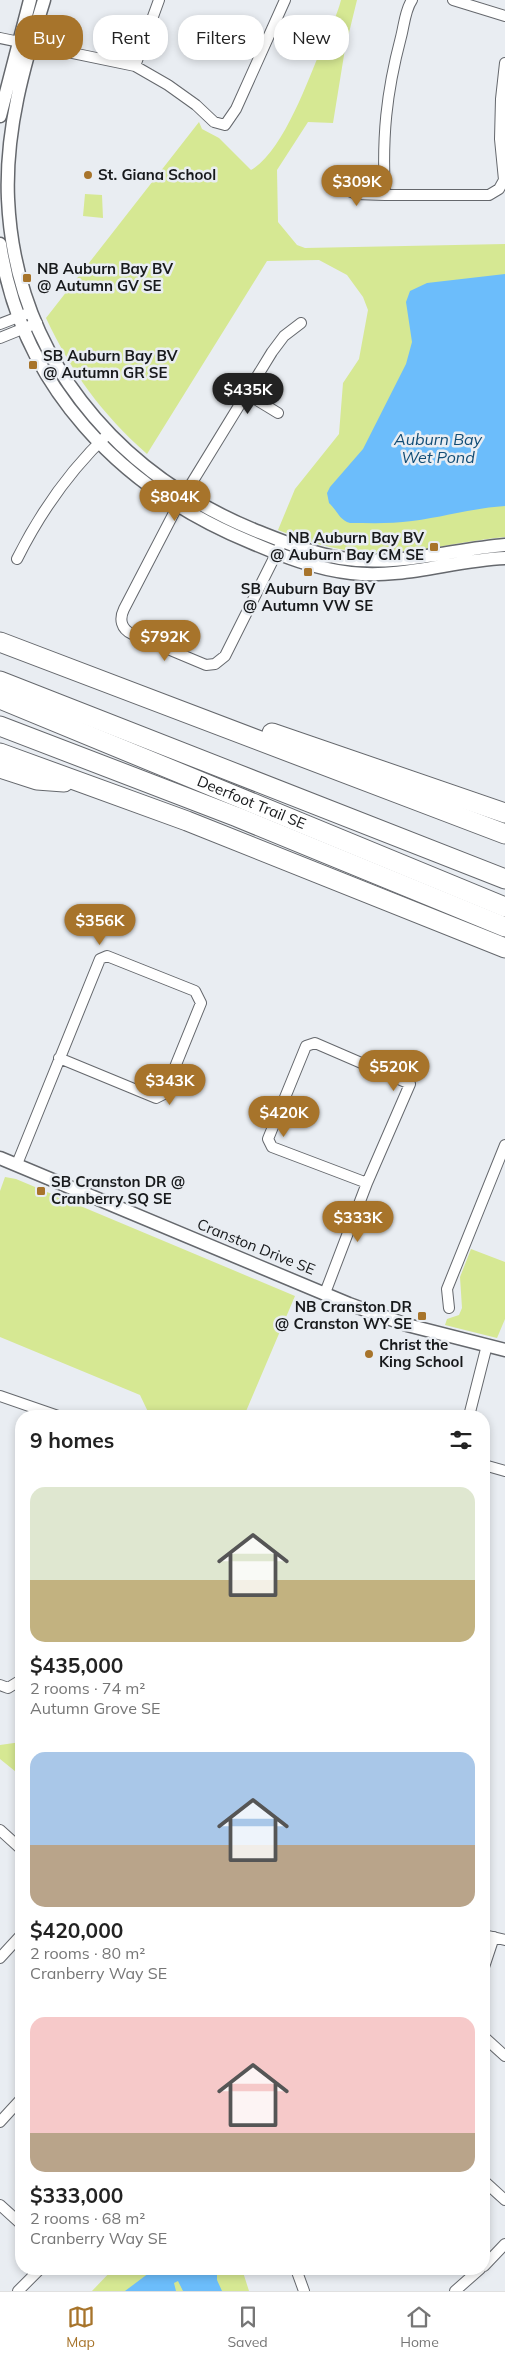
<!DOCTYPE html>
<html lang="en">
<head>
<meta charset="utf-8">
<style>
  :root { --surface:#fff; --page:#f6f6f6; --text:#222; --muted:#767676; --line:#e0e0e0; --accent:#a7742b }
  body { margin:0; font-family:Mulish,sans-serif; background:var(--page); color:var(--text); height:100vh; display:flex; flex-direction:column; font-size:19px; white-space:nowrap }
  * { box-sizing:border-box; margin:0 }
  p { font-size:16px; color:var(--muted) }
  .icon { flex:none; width:28px; height:28px; fill:none; stroke:currentColor; stroke-width:2; stroke-linecap:round; stroke-linejoin:round }
  .map { position:relative; flex:1; overflow:hidden }
  .details { position:absolute; left:15px; top:1410px; width:475px; height:865px; display:flex; flex-direction:column; background:var(--surface); border-radius:20px; box-shadow:0 2px 8px #0003 }
  .details>* { flex:none }
  .guide { position:absolute; left:15px; top:15px; width:475px; height:45px; display:flex; gap:10px }
  .price { position:absolute; translate:-50% -42px; padding:0 11px; border-radius:18px; background:var(--accent); color:#fff; font-size:16px; line-height:32px; filter:drop-shadow(0 1px 2px #0008) }
  .price::after { content:''; position:absolute; left:50%; top:30px; width:15px; height:11px; margin-left:-8px; background:inherit; clip-path:polygon(0 0,100% 0,50% 100%) }
  .price.on { background:#222; color:#fff }
  ul { padding:0; list-style:none }
  li { display:grid; align-content:center; gap:10px; height:265px; padding:0 15px }
  li span { display:grid; place-items:center; height:155px; border-radius:15px; color:#555 }
  li>.icon { margin-inline-start:auto }
  span .icon { width:90px; height:90px; fill:#fffc; stroke-width:1 }
  li b { font-size:21px }
  h2 { display:flex; justify-content:space-between; align-items:center; height:60px; padding:0 15px; font-size:21px }
  .chip { padding:0 18px; border-radius:20px; background:var(--surface); box-shadow:0 2px 8px #0003; font-size:18px; line-height:45px }
  .chip.on { background:var(--accent); color:#fff }
  .menu { display:flex; justify-content:space-around; align-items:center; height:70px; border-top:1px solid var(--line); background:var(--surface); font-size:14px; color:var(--muted) }
  .menu a { display:grid; justify-items:center; gap:2px }
  .menu .on { color:var(--accent) }
  .map>svg:first-child { display:block }
  .green { fill:#d6e893 }
  .water { fill:#6cbdfb }
  .lines { fill:none; stroke-linecap:round; stroke-linejoin:round }
  .minor-casing { stroke:#65686d; stroke-width:12 }
  .tertiary-casing { stroke:#65686d; stroke-width:15 }
  .motorway-casing { stroke:#65686d; stroke-width:21 }
  .minor { stroke:#fff; stroke-width:10 }
  .tertiary { stroke:#fff; stroke-width:12 }
  .motorway { stroke:#fff; stroke-width:19 }
  .poi-dot { fill:#a7742b; stroke:#e9edf2; stroke-width:2 }
  .labels { text-anchor:middle; stroke-width:5; stroke-linejoin:round; paint-order:stroke }
  .poi-label { font-size:15px; font-weight:bold; fill:#181a1c; stroke:#e9edf2; text-anchor:start }
  .street-label { font-size:15px; fill:#181a1c; stroke:#e9edf2 }
  .water-label { font-size:16px; font-style:italic; fill:#114d76; stroke:#e9edf2 }
</style>
</head>
<body>
<div class="map">
<svg width="505" height="2291" viewBox="0 0 505 2291">
  <rect width="100%" height="100%" fill="#e9edf2"/>
  <path class="green" d="M341 0H357L345 49 333 123 308 122 277 170 278 222 297 245 305 248 505 244V537C458 541 410 556 363 552 333 550 306 541 278 530L295 489 339 434 343 383 359 359 368 310 363 297 347 275 319 260 267 261 147 454C101 413 72 373 46 318L199 122 202 129 219 138 251 170C283 152 308 80 322 47 329 31 337 16 341 0Z
    M85 194 102 195 103 218 83 216Z
    M5 1177 16 1179 295 1296 244 1416H150L140 1395 0 1337V1191Z
    M471 1249 505 1262V1319L497 1338 445 1325 447 1319 459 1315 462 1308 460 1277Z
    M21 1742V1776L0 1759V1745Z
    M113 2269H242L249 2291H92Z"/>
  <path class="water" d="M505 274V506C473 508 444 517 412 521 391 524 371 523 350 523 339 520 337 510 329 503L327 493 330 487 363 449 406 364 412 342 406 302 410 291 427 283Z
    M161 2269H217V2280L222 2291H183L178 2281 174 2283 176 2291H125L149 2273Z"/>
  <g class="lines">
    <defs>
      <path id="minor" d="M412 0C405 10 404 26 401 37 386 94 382 137 385 195H489L499 189 504 180 500 139 501 99 505 63
        M453 0 505 16
        M0 38 135 66 168 85 196 105 214 122 225 125 236 109 285 0
        M135 66 159 0
        M338 186 356 194 385 195
        M0 324 26 314
        M0 338 37 323
        M247 394 278 413
        M280 546 225 656 215 664 206 665 132 634C121 629 119 619 124 609L177 507 272 352 284 336 301 323
        M17 559C41 511 70 470 108 434
        M17 1164 100 959 107 956 195 991 201 1003 164 1094 156 1098 59 1058
        M325 1293 367 1183 410 1084 315 1043 306 1046 268 1139 272 1147 367 1183
        M449 1308 447 1289 505 1145
        M0 1396 58 1416
        M469 1416 487 1345
        M484 1465 505 1471
        M21 1630V1669
        M0 1685 8 1688 21 1680
        M0 1830 21 1849
        M484 1935 505 1940
        M0 1958 21 1935
        M484 1967 494 1937
        M484 2037 505 2056
        M0 2122 21 2099
        M484 2181 505 2200
        M0 2205 21 2224
        M484 2266 505 2244
        M296 2269 304 2291
        M18 2291 40 2269
        M455 2291 480 2269"/>
      <path id="tertiary" d="M44 0C24 65 5 130 8 199 15 354 114 472 254 530 282 541 310 553 340 558 396 567 449 550 505 545
        M0 116 30 0
        M0 244C21 386 121 489 250 542 283 556 315 569 351 573 404 579 453 560 505 558
        M0 1158 349 1304 407 1325 505 1350"/>
      <g id="motorway">
        <path d="M0 642 505 834"/>
        <path d="M0 681 505 879"/>
        <path id="s1" d="M0 699 505 907"/>
        <path d="M0 726 237 817 505 927"/>
        <path d="M272 733 505 813"/>
        <path d="M0 753 187 821 505 948"/>
        <path d="M0 768 37 780 64 782"/>
      </g>
    </defs>
    <use href="#minor" class="minor-casing"/>
    <use href="#tertiary" class="tertiary-casing"/>
    <use href="#motorway" class="motorway-casing"/>
    <use href="#minor" class="minor"/>
    <use href="#tertiary" class="tertiary"/>
    <use href="#motorway" class="motorway"/>
  </g>
  <g class="poi-dot">
    <circle cx="88" cy="175" r="5"/>
    <rect x="22" y="273" width="10" height="10" rx="2.5"/>
    <rect x="28" y="360" width="10" height="10" rx="2.5"/>
    <rect x="429" y="542" width="10" height="10" rx="2.5"/>
    <rect x="303" y="567" width="10" height="10" rx="2.5"/>
    <rect x="36" y="1186" width="10" height="10" rx="2.5"/>
    <rect x="417" y="1311" width="10" height="10" rx="2.5"/>
    <circle cx="369" cy="1354" r="5"/>
  </g>
  <g class="labels">
    <g class="poi-label">
      <text x="98" y="180">St. Giana School</text>
      <text x="37" y="274">NB Auburn Bay BV<tspan x="37" dy="17">@ Autumn GV SE</tspan></text>
      <text x="43" y="361">SB Auburn Bay BV<tspan x="43" dy="17">@ Autumn GR SE</tspan></text>
      <text x="424" y="543" text-anchor="end">NB Auburn Bay BV<tspan x="424" dy="17">@ Auburn Bay CM SE</tspan></text>
      <text x="308" y="594" text-anchor="middle">SB Auburn Bay BV<tspan x="308" dy="17">@ Autumn VW SE</tspan></text>
      <text x="51" y="1187">SB Cranston DR @<tspan x="51" dy="17">Cranberry SQ SE</tspan></text>
      <text x="412" y="1312" text-anchor="end">NB Cranston DR<tspan x="412" dy="17">@ Cranston WY SE</tspan></text>
      <text x="379" y="1350">Christ the<tspan x="379" dy="17">King School</tspan></text>
    </g>
    <g class="street-label">
      <text dy="5" stroke="none"><textPath href="#s1" startOffset="272">Deerfoot Trail SE</textPath></text>
      <text transform="translate(256 1247) rotate(22)" y="5">Cranston Drive SE</text>
    </g>
    <g class="water-label">
      <text x="438" y="445">Auburn Bay<tspan x="438" dy="18">Wet Pond</tspan></text>
    </g>
  </g>
</svg>
<b class="price" style="left:357px;top:207px">$309K</b>
<b class="price on" style="left:248px;top:415px">$435K</b>
<b class="price" style="left:175px;top:522px">$804K</b>
<b class="price" style="left:165px;top:662px">$792K</b>
<b class="price" style="left:100px;top:946px">$356K</b>
<b class="price" style="left:394px;top:1092px">$520K</b>
<b class="price" style="left:170px;top:1106px">$343K</b>
<b class="price" style="left:284px;top:1138px">$420K</b>
<b class="price" style="left:358px;top:1243px">$333K</b>
<div class="guide">
<a class="chip on">Buy</a>
<a class="chip">Rent</a>
<a class="chip">Filters</a>
<a class="chip">New</a>
</div>
<section class="details">
<h2>9 homes<svg class="icon" aria-label="filters" viewBox="0 0 24 24"><path d="M4 7h16M4 17h16"/><circle cx="9" cy="7" r="2"/><circle cx="15" cy="17" r="2"/></svg></h2>
<ul>
<li><span style="background:linear-gradient(#dfe7d0 60%,#c2b280 0)"><svg class="icon" aria-label="home" viewBox="0 0 24 24"><path d="M3 11l9-7 9 7M6 9v11h12V9"/></svg></span><div><b>$435,000</b><p>2 rooms · 74 m²</p><p>Autumn Grove SE</p></div></li>
<li><span style="background:linear-gradient(#a9c7e8 60%,#b9a48a 0)"><svg class="icon" aria-label="home" viewBox="0 0 24 24"><path d="M3 11l9-7 9 7M6 9v11h12V9"/></svg></span><div><b>$420,000</b><p>2 rooms · 80 m²</p><p>Cranberry Way SE</p></div></li>
<li><span style="background:linear-gradient(#f6c9c9 75%,#b9a48a 0)"><svg class="icon" aria-label="home" viewBox="0 0 24 24"><path d="M3 11l9-7 9 7M6 9v11h12V9"/></svg></span><div><b>$333,000</b><p>2 rooms · 68 m²</p><p>Cranberry Way SE</p></div></li>
</ul>
</section>
</div>
<nav class="menu">
<a class="on"><svg class="icon" aria-label="map" viewBox="0 0 24 24"><path d="M3 6l6-2 6 2 6-2v14l-6 2-6-2-6 2zM9 4v14M15 6v14"/></svg>Map</a>
<a><svg class="icon" aria-label="saved" viewBox="0 0 24 24"><path d="M7 4h10v16l-5-4-5 4z"/></svg>Saved</a>
<a><svg class="icon" aria-label="home" viewBox="0 0 24 24"><path d="M3 11l9-7 9 7M6 9v11h12V9"/></svg>Home</a>
</nav>
</body>
</html>
